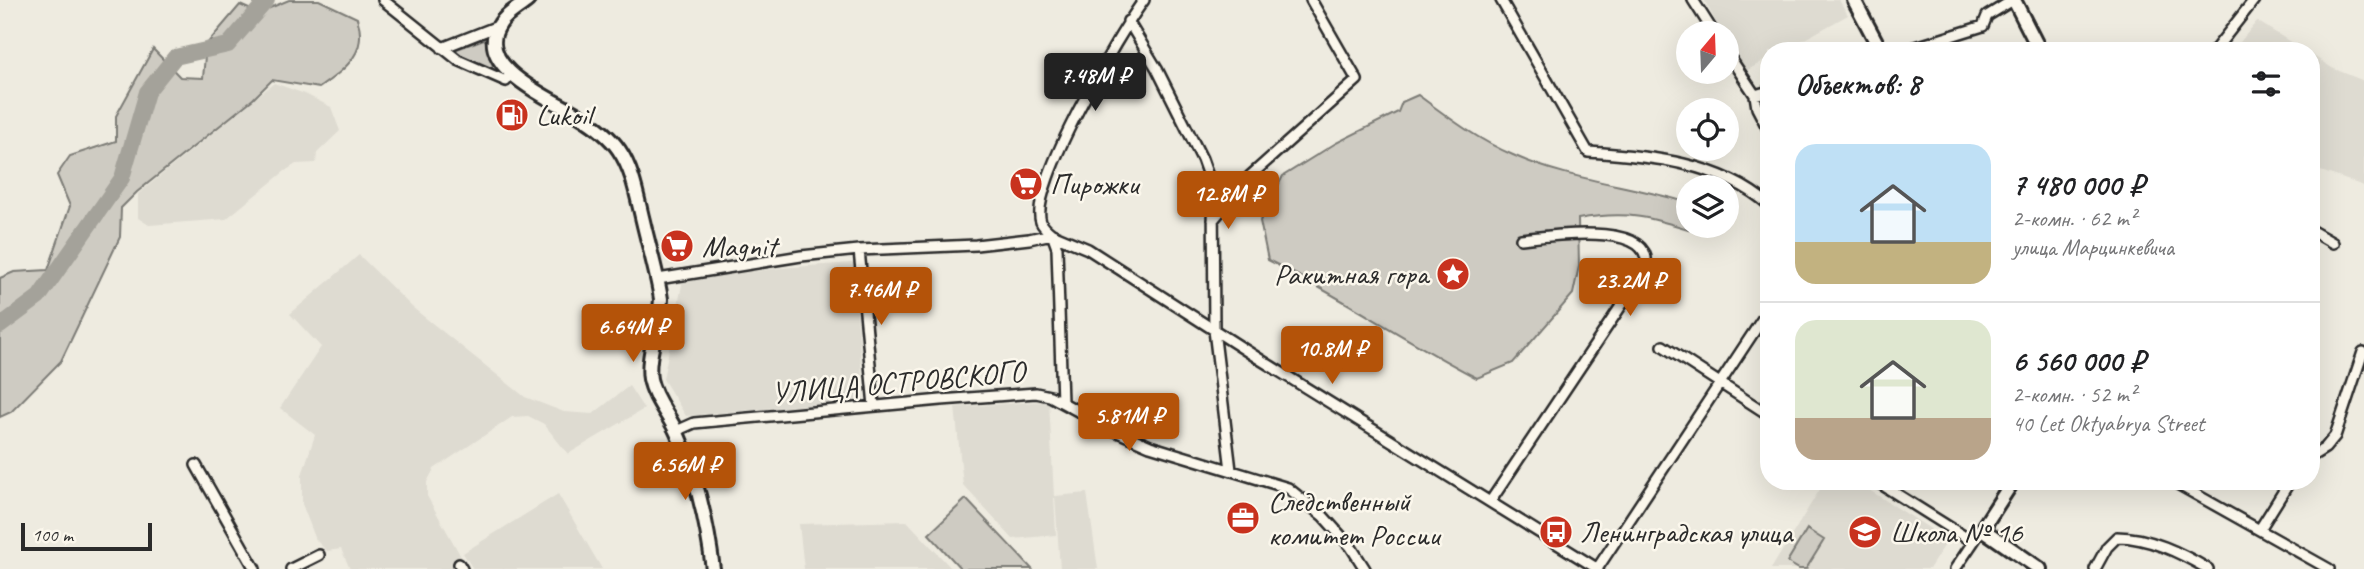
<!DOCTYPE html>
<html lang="ru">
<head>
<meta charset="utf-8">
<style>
  :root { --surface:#fff; --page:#f2f2f2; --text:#202124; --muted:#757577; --line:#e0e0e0; --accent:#b45309 }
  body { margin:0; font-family:Caveat,sans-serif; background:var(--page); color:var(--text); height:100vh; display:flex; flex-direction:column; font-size:26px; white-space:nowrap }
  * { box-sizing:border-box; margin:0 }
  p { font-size:23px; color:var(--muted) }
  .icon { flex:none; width:38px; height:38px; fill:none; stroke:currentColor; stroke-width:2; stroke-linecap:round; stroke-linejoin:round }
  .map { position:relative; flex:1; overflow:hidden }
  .sheet { position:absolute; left:1760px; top:42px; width:560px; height:448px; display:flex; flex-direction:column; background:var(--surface); border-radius:28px; box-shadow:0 7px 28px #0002 }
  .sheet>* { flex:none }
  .needle { width:46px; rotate:19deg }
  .fabs { position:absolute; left:1676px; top:21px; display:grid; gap:14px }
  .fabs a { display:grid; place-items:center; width:63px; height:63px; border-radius:50%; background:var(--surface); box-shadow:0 7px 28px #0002; font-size:35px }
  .scale { position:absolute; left:21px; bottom:18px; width:131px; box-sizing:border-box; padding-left:7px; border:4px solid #2b2b2b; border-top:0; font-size:19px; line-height:24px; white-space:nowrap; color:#2b2b2b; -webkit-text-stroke:5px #fbf7ec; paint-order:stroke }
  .price { position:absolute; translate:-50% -60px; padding:0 16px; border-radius:7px; background:var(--accent); color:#fff; font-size:23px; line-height:46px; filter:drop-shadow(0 2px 4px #0008) }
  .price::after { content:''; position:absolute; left:50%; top:42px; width:21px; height:16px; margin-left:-10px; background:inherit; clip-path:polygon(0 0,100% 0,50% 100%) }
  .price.on { background:#222; color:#fff }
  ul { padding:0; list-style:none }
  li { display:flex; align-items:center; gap:21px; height:175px; padding:0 35px }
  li+li { border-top:2px solid var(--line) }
  li span { display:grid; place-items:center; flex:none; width:196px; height:140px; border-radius:21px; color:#555 }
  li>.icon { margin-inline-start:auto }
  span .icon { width:84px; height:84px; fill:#fffc; stroke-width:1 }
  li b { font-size:30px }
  h2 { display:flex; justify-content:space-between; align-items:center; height:84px; padding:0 35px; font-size:30px }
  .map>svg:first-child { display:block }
  .built { fill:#dedbd1 }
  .green { fill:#cecbc2; stroke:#7c7b76; stroke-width:2 }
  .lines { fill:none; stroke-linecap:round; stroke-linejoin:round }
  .river { stroke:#a4a29a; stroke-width:16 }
  .street-casing { stroke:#2b2b2b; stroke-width:14 }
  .secondary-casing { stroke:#2b2b2b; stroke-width:18 }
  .street { stroke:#fbf7ec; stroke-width:9 }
  .secondary { stroke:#fbf7ec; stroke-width:12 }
  .labels { text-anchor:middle; stroke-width:5; stroke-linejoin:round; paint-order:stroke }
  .poi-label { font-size:30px; fill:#2b2b2b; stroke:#fbf7ec; text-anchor:start }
  .street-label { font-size:30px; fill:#2b2b2b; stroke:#fbf7ec }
</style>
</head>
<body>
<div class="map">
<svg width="2364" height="569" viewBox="0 0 2364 569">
  <rect width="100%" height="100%" fill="#eeebe0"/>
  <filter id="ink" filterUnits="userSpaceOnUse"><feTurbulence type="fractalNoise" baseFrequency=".0143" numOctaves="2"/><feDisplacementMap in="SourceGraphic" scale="14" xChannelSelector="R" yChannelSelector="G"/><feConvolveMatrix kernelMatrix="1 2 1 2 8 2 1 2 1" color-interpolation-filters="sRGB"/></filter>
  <g filter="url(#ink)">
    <path class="built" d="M1704 0H1839L1848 15 1783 51H1769V58L1744 72 1727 42V33H1722Z
      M2257 21 2305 51H2233Z
      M2312 55 2332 68 2364 81V186L2312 168Z
      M274 83 305 94 331 107 340 131 317 153 316 163 296 164 285 171 226 219 149 225 138 218V194Z
      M359 255 413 308 525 397 564 412 593 414 629 386 644 409 568 454 544 424 528 416 512 417 434 469 427 482V496L468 569H350L341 549 327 551 316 540 302 504V475L315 435 280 408 321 347 290 314Z
      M853 263 864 400 686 416 663 379 683 280 779 268Z
      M1049 401 1056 535 1013 539 963 485 955 407Z
      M1825 481H1855L1948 540 1929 569H1771Z
      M1087 493 1098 569H1060L1055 496Z
      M558 494 602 569H473L463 553Z
      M907 521 952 569H804L799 524Z"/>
    <path class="green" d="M289 0H319L357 18C369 53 345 69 319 88L272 80 253 99 137 192 121 208 120 237 61 361 11 412 0 417V278L14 272 48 270 70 206 57 175 70 156 116 141V116L153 49 180 77 203 78 206 45 240 5 258 13Z
      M484 39 488 44 489 57 493 66 491 69 456 53 457 49Z
      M1418 95C1449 118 1478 140 1513 155 1568 180 1631 185 1689 203V226H1703L1701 233C1653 218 1630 210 1578 219L1579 266 1573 294 1513 363 1477 378C1406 341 1340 296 1268 260L1260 221 1283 176 1336 143 1398 112 1402 102Z
      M966 499 1032 569H961L929 534Z
      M1807 529 1824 540 1806 569H1799L1787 562Z"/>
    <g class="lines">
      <path class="river" d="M0 326 39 297 122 178 147 92 175 57 228 45 267 0"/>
      <defs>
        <path id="street" d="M383 0 458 60 506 81 511 74
          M1501 0 1588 152C1650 156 1720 162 1769 205
          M1693 0 1714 33
          M1128 21 1157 69 1202 159 1213 190 1214 330 1231 470
          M442 48 498 26
          M1903 51 1983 26 1987 16 2013 0
          M2214 51 2254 0
          M1727 53 1755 95 1757 108 1769 131
          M1755 95 1769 91
          M1213 220 1250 176 1357 80 1311 0
          M2312 231 2333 243
          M1052 234C1048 231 1043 227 1041 222 1028 187 1120 32 1144 0
          M1052 234 1057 248 1062 402
          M859 250 874 406
          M658 279 801 256 859 250 976 245 1029 239 1052 234 1088 249 1261 360 1598 569
          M1663 346 1769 415
          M676 431 694 423 941 400 1036 393 1050 396 1113 430 1150 446 1288 488 1323 516 1351 547 1365 569
          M2312 456 2325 448 2335 436 2363 352
          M196 465 255 569
          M1876 481 1973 542
          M2172 481 2329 569
          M1490 502 1645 270C1659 219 1548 236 1521 239
          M2260 529 2290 481
          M459 564 462 569
          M291 569 319 555
          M1597 569 1769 309
          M1955 569 1982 529
          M2095 569 2107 547 2117 537C2149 537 2181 553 2208 569"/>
        <path id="secondary" d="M528 0C519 8 506 14 500 24 471 66 552 99 578 115 593 124 609 135 619 150 633 170 637 197 643 221 649 247 657 273 661 299 660 323 646 357 650 379 654 399 669 415 677 433 697 477 707 521 713 569
          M1854 0 1881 51
          M2014 0 2040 51
          M2013 481 1982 529 2040 569"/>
      </defs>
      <use href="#street" class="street-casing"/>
      <use href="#secondary" class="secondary-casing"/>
      <use href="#street" class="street"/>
      <use href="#secondary" class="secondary"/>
    </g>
  </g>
  <defs>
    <symbol id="fuel-disc" viewBox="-11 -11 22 22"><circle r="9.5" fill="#c8321e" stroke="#fbf7ec"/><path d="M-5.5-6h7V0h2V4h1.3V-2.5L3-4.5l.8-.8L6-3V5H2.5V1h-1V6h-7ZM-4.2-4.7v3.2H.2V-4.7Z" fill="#fff"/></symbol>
    <symbol id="supermarket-disc" viewBox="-11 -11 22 22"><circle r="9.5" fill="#c8321e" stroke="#fbf7ec"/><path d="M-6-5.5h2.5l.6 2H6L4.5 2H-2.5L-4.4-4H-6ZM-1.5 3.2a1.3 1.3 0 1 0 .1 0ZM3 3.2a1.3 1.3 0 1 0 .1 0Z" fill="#fff"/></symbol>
    <symbol id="sight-disc" viewBox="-11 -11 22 22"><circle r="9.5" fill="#c8321e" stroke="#fbf7ec"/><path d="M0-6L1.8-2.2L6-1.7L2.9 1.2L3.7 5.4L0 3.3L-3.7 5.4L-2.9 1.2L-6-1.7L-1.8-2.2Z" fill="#fff"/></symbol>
    <symbol id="office-disc" viewBox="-11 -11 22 22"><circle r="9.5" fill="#c8321e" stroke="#fbf7ec"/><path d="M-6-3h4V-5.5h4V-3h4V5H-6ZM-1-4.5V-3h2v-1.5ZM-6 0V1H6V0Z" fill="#fff"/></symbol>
    <symbol id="bus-disc" viewBox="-11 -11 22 22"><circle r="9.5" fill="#c8321e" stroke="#fbf7ec"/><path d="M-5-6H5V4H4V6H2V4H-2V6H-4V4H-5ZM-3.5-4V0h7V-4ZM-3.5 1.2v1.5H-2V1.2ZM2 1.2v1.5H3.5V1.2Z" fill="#fff"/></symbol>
    <symbol id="school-disc" viewBox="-11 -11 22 22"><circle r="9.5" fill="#c8321e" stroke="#fbf7ec"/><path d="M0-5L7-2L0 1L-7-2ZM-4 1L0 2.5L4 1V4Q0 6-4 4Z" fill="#fff"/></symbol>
  </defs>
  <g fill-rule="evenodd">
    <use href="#fuel-disc" x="493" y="96" width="38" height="38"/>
    <use href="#supermarket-disc" x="1007" y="165" width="38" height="38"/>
    <use href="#supermarket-disc" x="658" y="227" width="38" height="38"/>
    <use href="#sight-disc" x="1434" y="255" width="38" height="38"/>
    <use href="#office-disc" x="1224" y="499" width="38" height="38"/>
    <use href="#bus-disc" x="1537" y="513" width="38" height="38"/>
    <use href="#school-disc" x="1846" y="513" width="38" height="38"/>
  </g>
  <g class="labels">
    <g class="poi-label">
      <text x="536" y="125">Lukoil</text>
      <text x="1050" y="194">Пирожки</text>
      <text x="702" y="256">Magnit</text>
      <text x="1428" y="284" text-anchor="end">Ракитная гора</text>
      <text x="1268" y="511">Следственный<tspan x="1268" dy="34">комитет России</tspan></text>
      <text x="1580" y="542">Ленинградская улица</text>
      <text x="1890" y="542">Школа № 16</text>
    </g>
    <g class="street-label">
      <text transform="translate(898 382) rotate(-5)" y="10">УЛИЦА ОСТРОВСКОГО</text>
    </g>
  </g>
</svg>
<div class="fabs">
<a><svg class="needle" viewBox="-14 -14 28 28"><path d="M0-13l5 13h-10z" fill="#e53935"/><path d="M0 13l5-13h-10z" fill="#757577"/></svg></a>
<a><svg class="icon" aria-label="locate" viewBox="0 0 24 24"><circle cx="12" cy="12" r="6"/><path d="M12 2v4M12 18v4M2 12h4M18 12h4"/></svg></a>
<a><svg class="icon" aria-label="layers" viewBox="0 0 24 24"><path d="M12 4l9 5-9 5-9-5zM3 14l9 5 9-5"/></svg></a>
</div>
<div class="scale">100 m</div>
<b class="price on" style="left:1095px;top:113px">7.48M ₽</b>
<b class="price" style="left:1228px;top:231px">12.8M ₽</b>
<b class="price" style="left:1630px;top:318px">23.2M ₽</b>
<b class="price" style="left:881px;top:327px">7.46M ₽</b>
<b class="price" style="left:633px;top:364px">6.64M ₽</b>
<b class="price" style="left:1332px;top:386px">10.8M ₽</b>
<b class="price" style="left:1129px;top:453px">5.81M ₽</b>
<b class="price" style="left:685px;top:502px">6.56M ₽</b>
<section class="sheet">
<h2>Объектов: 8<svg class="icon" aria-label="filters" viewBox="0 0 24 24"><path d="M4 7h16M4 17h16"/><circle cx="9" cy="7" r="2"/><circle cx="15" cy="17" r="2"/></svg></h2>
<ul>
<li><span style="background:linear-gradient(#bfe0f5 70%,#c2b280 0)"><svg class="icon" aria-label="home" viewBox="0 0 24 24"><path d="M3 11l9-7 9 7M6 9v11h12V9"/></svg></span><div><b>7 480 000 ₽</b><p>2-комн. · 62 m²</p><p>улица Марцинкевича</p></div></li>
<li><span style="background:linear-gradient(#dfe7d0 70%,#b9a48a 0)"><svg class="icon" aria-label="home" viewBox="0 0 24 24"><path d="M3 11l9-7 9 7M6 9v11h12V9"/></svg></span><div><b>6 560 000 ₽</b><p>2-комн. · 52 m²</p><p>40 Let Oktyabrya Street</p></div></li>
</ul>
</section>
</div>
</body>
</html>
